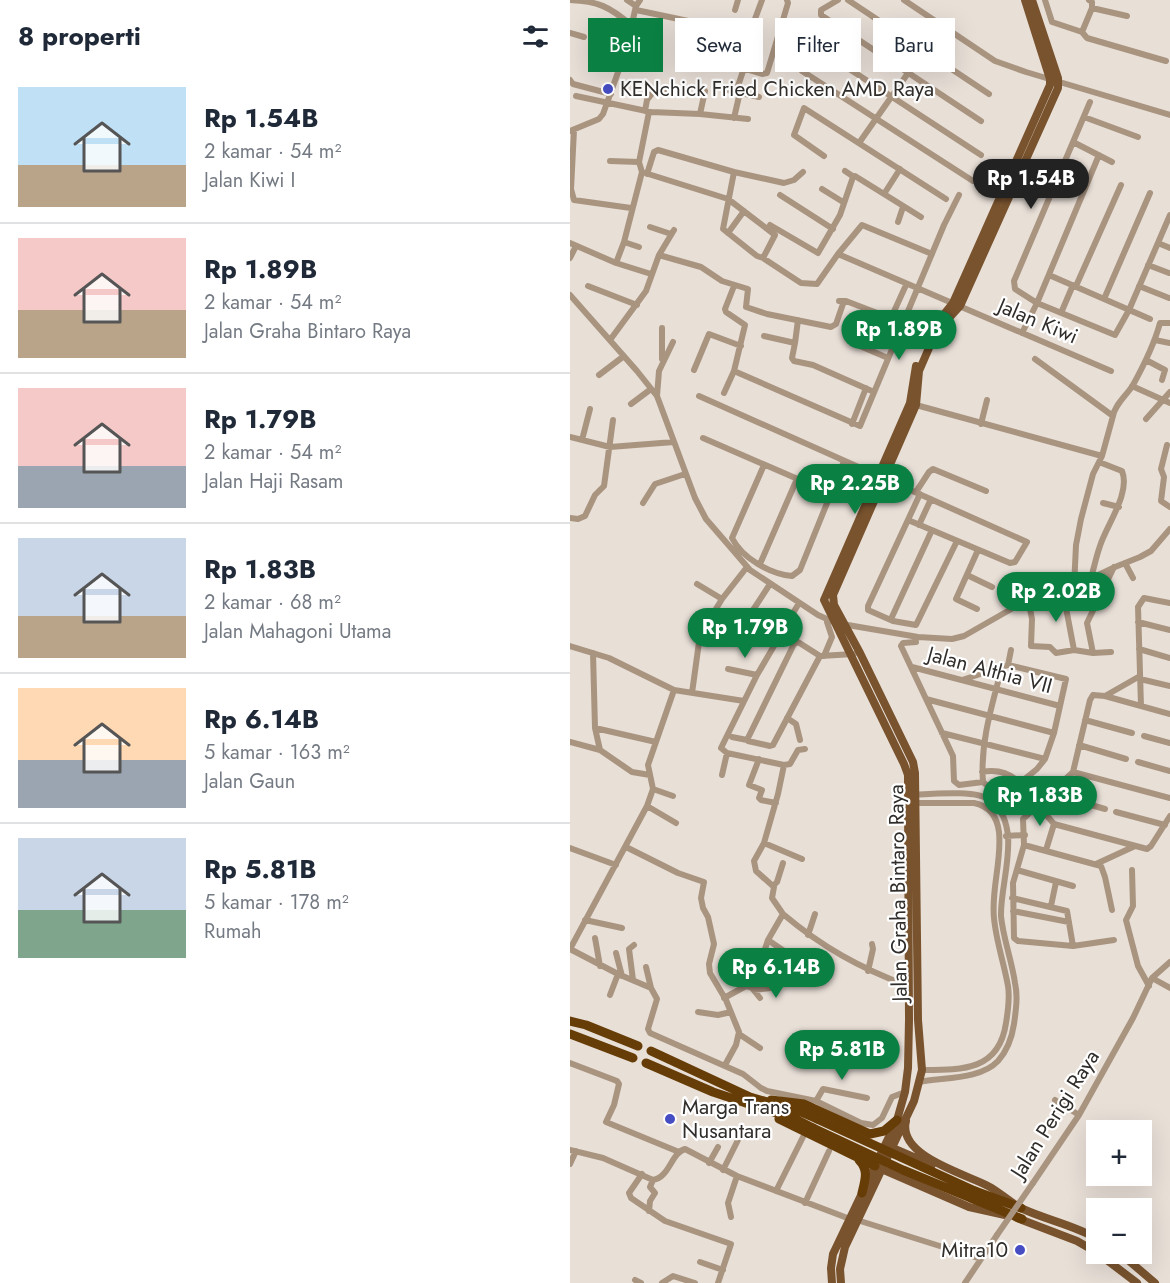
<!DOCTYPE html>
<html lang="id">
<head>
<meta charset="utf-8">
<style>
  :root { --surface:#fff; --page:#f6f6f7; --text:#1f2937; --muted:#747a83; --line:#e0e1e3; --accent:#0b8043 }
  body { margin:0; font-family:Jost,sans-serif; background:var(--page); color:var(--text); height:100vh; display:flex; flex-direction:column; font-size:22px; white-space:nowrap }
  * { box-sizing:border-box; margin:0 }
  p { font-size:20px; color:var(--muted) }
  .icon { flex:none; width:33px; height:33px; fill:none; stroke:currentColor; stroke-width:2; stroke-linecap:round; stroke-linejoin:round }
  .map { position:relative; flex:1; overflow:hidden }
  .panel { display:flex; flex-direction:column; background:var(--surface); width:570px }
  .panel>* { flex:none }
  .top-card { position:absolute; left:18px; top:18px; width:492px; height:54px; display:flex; gap:12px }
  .fabs { position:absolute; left:516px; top:1120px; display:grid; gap:12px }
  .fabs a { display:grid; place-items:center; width:66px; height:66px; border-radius:0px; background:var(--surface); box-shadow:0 6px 24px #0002; font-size:30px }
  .price { position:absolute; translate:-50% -51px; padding:0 14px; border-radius:21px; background:var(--accent); color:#fff; font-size:20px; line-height:39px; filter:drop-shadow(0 2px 3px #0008) }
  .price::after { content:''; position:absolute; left:50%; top:36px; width:18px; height:14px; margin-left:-9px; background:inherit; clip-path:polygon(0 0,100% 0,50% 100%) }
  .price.active { background:#222; color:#fff }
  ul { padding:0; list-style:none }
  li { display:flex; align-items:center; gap:18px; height:150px; padding:0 18px }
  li+li { border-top:2px solid var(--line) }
  li span { display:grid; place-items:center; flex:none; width:168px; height:120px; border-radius:0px; color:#555 }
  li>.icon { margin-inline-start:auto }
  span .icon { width:72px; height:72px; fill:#fffc; stroke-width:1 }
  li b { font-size:26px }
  h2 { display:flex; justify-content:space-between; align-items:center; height:72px; padding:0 18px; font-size:26px }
  .chip { padding:0 21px; border-radius:0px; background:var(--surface); box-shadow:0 6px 24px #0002; font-size:21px; line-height:54px }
  .chip.active { background:var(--accent); color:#fff }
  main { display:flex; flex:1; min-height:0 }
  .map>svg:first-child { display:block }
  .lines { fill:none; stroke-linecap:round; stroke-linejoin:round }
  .minor { stroke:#a99480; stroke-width:6 }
  .major { stroke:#79532e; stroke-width:8 }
  .highway { stroke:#663c07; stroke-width:9 }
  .minor-bridge { stroke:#a99480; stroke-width:6 }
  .highway-bridge { stroke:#663c07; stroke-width:9 }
  .poi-dot { fill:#464dc2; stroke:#fff; stroke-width:2 }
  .labels { text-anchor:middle; stroke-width:4.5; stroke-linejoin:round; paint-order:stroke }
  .poi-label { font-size:21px; fill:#302d2a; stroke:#fff; text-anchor:start }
  .street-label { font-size:21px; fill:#302d2a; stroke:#fff }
</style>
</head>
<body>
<main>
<section class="panel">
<h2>8 properti<svg class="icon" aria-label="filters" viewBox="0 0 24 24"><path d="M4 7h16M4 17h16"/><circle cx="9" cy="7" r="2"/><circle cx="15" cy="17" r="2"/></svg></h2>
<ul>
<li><span style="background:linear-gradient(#bfe0f5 65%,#b9a48a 0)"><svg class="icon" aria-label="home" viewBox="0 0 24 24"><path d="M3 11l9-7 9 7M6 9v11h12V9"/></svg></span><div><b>Rp 1.54B</b><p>2 kamar · 54 m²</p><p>Jalan Kiwi I</p></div></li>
<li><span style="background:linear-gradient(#f6c9c9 60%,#b9a48a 0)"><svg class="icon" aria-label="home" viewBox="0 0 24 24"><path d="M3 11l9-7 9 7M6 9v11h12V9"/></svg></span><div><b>Rp 1.89B</b><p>2 kamar · 54 m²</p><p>Jalan Graha Bintaro Raya</p></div></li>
<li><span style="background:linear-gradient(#f6c9c9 65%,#9aa5b1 0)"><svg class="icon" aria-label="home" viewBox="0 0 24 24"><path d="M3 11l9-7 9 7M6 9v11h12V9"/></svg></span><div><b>Rp 1.79B</b><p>2 kamar · 54 m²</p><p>Jalan Haji Rasam</p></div></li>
<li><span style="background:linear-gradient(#c9d6e8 65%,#b9a48a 0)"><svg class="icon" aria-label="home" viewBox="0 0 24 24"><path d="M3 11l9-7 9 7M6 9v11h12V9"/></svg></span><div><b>Rp 1.83B</b><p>2 kamar · 68 m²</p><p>Jalan Mahagoni Utama</p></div></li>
<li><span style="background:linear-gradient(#ffd9b3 60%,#9aa5b1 0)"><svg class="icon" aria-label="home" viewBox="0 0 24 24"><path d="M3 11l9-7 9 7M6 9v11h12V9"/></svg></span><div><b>Rp 6.14B</b><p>5 kamar · 163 m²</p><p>Jalan Gaun</p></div></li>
<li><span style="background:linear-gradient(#c9d6e8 60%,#7fa58c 0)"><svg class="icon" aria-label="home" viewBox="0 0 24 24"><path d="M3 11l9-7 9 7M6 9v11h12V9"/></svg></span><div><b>Rp 5.81B</b><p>5 kamar · 178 m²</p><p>Rumah</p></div></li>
</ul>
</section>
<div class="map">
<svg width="600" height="1283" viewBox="0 0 600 1283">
  <rect width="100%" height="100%" fill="#e8dfd7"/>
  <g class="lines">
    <path class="minor" d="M0 0C28 1 40 7 61 25
      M57 0 66 6
      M192 0 169 62V67L192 74 197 73 218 3 217 0
      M268 0 251 10V15L411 121
      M278 0 419 94
      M334 0 425 61 456 72 600 115
      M475 0 482 22 512 32
      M519 0 522 2V8L512 32 517 38 596 61
      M522 8 557 16
      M66 10 123 22
      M165 10 168 0
      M0 33 14 37
      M264 59 411 155
      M232 71 403 181
      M0 80 3 84 41 94
      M154 89 189 97
      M166 92 174 68
      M6 96 81 112 130 114 178 119
      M520 102 444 281 445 289 467 303 545 335 559 310 600 215
      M75 111 77 100 84 91 96 93
      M130 114 135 91
      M514 117 568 137
      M164 118 170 92
      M0 131 29 119 33 114 56 50 66 6 70 0
      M503 142 542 162
      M289 143 371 26
      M254 156 224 135 234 108 376 199
      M40 161 69 162
      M275 171 284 177
      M72 172 158 199 205 235 193 258
      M233 172 224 180 214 183 164 172 153 229 187 256 193 258 231 283 247 284 268 254
      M77 174 84 152 88 150 164 172
      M252 189 273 202
      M314 194 330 169
      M210 195 263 229
      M4 200 1 189 4 130
      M4 200 61 208
      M328 222 333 207
      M200 225 248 253 270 215 283 177 285 176 351 217
      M80 227 101 234
      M158 233 174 211
      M54 242 69 247
      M0 243 46 263 81 274
      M588 243 600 248
      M362 254 292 225 268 254 541 371
      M89 255 131 267 152 281 178 289 176 307 197 314 261 327 266 324 274 301
      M0 258 6 246
      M46 263 54 242 72 172 69 162 79 112
      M578 265 599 273
      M479 275 580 319
      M18 286 67 305
      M506 286 551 185
      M569 286 599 298
      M0 295 67 371 87 396 125 498 136 519 180 570 248 615 266 623 348 637 382 639 394 636 443 608 493 592 545 567 570 557 581 551 600 529
      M534 299 580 193
      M269 301H276L333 323
      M491 313 503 285
      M321 318 336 285
      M92 328V359
      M452 333 467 303 529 155
      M194 336 225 343 222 358 224 361 243 365 304 392
      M40 340 76 291 89 255 104 230
      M585 340 600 343
      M225 343 228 320
      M290 346 318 358
      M465 359 543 416C545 404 557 395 563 385 574 365 584 345 590 323H600
      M576 360 595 370 592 380
      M124 370 139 334 171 346
      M164 371 290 426 374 225 389 195
      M29 375 54 356
      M562 386 600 403
      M154 393 164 371 175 325 156 312 155 309 164 286
      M87 396 89 371 103 342
      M129 396 457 542 445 562 440 563 338 520
      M61 404 81 389
      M346 405 532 456
      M576 419 600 392
      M282 424 296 388
      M411 424 417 400
      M0 437 40 447 104 442
      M133 438 260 493
      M12 440 20 409
      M597 445 591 469 594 477 591 501 600 507
      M194 465 162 538C172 558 200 574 222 576L230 570 274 461
      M346 492 359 472 363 469 416 491
      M350 494 298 606V610L323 621 346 625 387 541
      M73 503 85 484 115 474
      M533 503 549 507
      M0 518 8 519 15 516 25 495 34 486 43 420
      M349 525 361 499
      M555 563 563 578
      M190 564 227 479
      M397 575 422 587
      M521 578C524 568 526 557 530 546 536 526 561 493 552 471L529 462
      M127 584 152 599
      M434 584 443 608
      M504 587 506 545 511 519 523 474 532 456 543 416
      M493 592 504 650
      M473 600V585
      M229 603 187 675 151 748 157 753 214 765 220 764 228 750 235 749
      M459 604 462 619 461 646 480 647 486 653 504 650 523 653
      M407 609 386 599 408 550
      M321 619 362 530
      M568 622 600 630
      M150 629 166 636 200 584
      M346 642 333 643 331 646 383 756 384 781 389 785 413 782
      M0 646 39 658 104 690
      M569 649 600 658
      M541 652 523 653 517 623 544 567
      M23 653 25 728 30 750
      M250 656 228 642 224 644 178 738V741L200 746 203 745 250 656 284 654
      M254 656 262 637 257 622
      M438 665 441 650
      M342 667 490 706
      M158 669 187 675
      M570 679 600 686
      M392 680 438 665 496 679 484 733 475 759 467 769 435 795 426 793 413 782C410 743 422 705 432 667
      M122 693 130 635 152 599 177 567
      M535 696 570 676
      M356 699 484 733
      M571 706 568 607 574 598 600 603
      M217 718 226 724 230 740
      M515 720 562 733
      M25 728 86 742
      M372 733 475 759
      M574 736 600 743
      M162 737 177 740
      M0 742 30 750 62 772 80 775
      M509 745 556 759
      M189 759 179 785 192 790 189 798 191 800 206 803
      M568 762 600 771
      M412 772C427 769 439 772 450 783
      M503 772 600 798
      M152 775 157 753
      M83 789 103 796
      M479 793 535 809
      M342 795C360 794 408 789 422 801 453 829 430 881 431 916 433 938 442 961 445 983 448 996 446 1010 444 1024 442 1037 437 1051 428 1061 410 1080 373 1077 349 1082
      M341 803H404C419 806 427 816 429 832 432 861 421 889 424 918 426 941 434 963 438 986 440 998 438 1011 436 1023 429 1071 392 1070 352 1070
      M467 804 484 824 476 850
      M77 806 106 823
      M546 812 595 825
      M484 824 577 849 581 846 600 816
      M436 836 455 835
      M194 843 232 859
      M454 845 531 866 535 877 542 910
      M56 847 108 873 134 882 131 898 133 908 138 917 144 944 139 964 140 973 156 1000 169 1032 166 1045 155 1065
      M0 848 46 865
      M526 864 565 846
      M447 870 503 886
      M562 870 563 906 556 920 568 966 579 986
      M203 886 207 882 213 863
      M442 898 497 911 503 946 448 941 444 938 443 883 454 845 453 819 503 772 520 700 523 695 535 696 600 714
      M481 906 486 882
      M443 911 499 922
      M213 914 202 898 204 887 186 871 184 861 194 843 208 794 214 765
      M15 920 52 928
      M238 935 245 914
      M25 938 30 966
      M503 946 544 940
      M46 953 52 976
      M230 962 198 940 213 914C252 947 290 968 338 986
      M76 967 81 988
      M298 971 303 949 302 944
      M48 974 0 949 77 806 83 789 78 765 104 690 174 701
      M582 978 600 988
      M63 980 59 949 64 945
      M182 988 198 940
      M184 990 201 988 210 977
      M40 995 48 974 81 988 87 999 78 1029 80 1033 173 1074 191 1088 197 1091 246 1101 291 1123 303 1125 312 1118 322 1097 335 1092
      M154 998 176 986 182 988 190 998
      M128 1012 148 1015 161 1012
      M169 1034 190 1048
      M0 1063 47 1081 49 1084 44 1105 36 1122 109 1152
      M485 1100 509 1115
      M246 1101 253 1089 297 1098
      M0 1150 33 1158 83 1180C100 1177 101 1153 115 1149L167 1176 280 1219
      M139 1163 148 1147
      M0 1164 6 1151
      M153 1170 169 1138
      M72 1174 59 1193 61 1198 95 1221 161 1244 148 1283
      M463 1183 509 1115 563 1018 582 978 600 962
      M206 1191 233 1137
      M235 1203 259 1151
      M79 1211 80 1201 85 1193 80 1187 83 1180
      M161 1217 158 1203 167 1176
      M287 1220 411 1259
      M130 1262 153 1270
      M65 1280 71 1283
      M92 1283 103 1276 125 1283
      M395 1283 427 1235"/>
    <path class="major" d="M360 332 383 303 480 85V79L455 0
      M336 1121C327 1156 396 1174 418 1186 430 1192 440 1203 453 1209 477 1220 503 1225 526 1238
      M318 1146 362 1165
      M307 1167 399 1207 435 1215
      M447 1218 507 1241 526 1252
      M529 1254 567 1283
      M551 1254 585 1283
      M262 1283 261 1268 263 1254 327 1120 335 1092 338 1068 339 1020 338 796V775L334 764 254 600 340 403 346 366
      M271 1283 270 1269 275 1247 344 1101 352 1070 348 1020 345 773 343 762 290 653 264 605 263 595 346 405 349 371 366 332 390 306 488 88V78L462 0"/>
    <path class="highway" d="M0 1021 16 1025 68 1046
      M0 1034 63 1058
      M81 1051 180 1097 231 1112 247 1119
      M76 1063 143 1092 227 1120 243 1128
      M201 1100 234 1104 300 1134 314 1131 327 1120
      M209 1119 305 1166
      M289 1160C299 1170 295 1180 292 1193
      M405 1191 451 1208
      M401 1198 452 1219"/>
    <path class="minor-bridge" d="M427 1235 463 1183"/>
    <path class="highway-bridge" d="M247 1119 405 1191
      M243 1128 333 1170 401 1198"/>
  </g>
  <g class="poi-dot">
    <circle cx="38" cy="89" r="6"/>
    <circle cx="100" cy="1119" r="6"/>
    <circle cx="450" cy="1250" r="6"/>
  </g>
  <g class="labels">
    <g class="poi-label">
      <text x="50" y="96">KENchick Fried Chicken AMD Raya</text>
      <text x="112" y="1114">Marga Trans<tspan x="112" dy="24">Nusantara</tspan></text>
      <text x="438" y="1257" text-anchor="end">Mitra10</text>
    </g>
    <g class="street-label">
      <text transform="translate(468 321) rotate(23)" y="7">Jalan Kiwi</text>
      <text transform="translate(420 670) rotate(15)" y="7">Jalan Althia VII</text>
      <text transform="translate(328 893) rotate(-91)" y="7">Jalan Graha Bintaro Raya</text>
      <text transform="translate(485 1114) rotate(-58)" y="7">Jalan Perigi Raya</text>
    </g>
  </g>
</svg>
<div class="fabs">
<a>+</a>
<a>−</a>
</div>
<b class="price active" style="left:461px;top:210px">Rp 1.54B</b>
<b class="price" style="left:329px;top:361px">Rp 1.89B</b>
<b class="price" style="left:285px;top:515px">Rp 2.25B</b>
<b class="price" style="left:486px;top:623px">Rp 2.02B</b>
<b class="price" style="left:175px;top:659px">Rp 1.79B</b>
<b class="price" style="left:470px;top:827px">Rp 1.83B</b>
<b class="price" style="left:206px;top:999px">Rp 6.14B</b>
<b class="price" style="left:272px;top:1081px">Rp 5.81B</b>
<div class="top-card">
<a class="chip active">Beli</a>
<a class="chip">Sewa</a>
<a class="chip">Filter</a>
<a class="chip">Baru</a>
</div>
</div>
</main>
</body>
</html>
